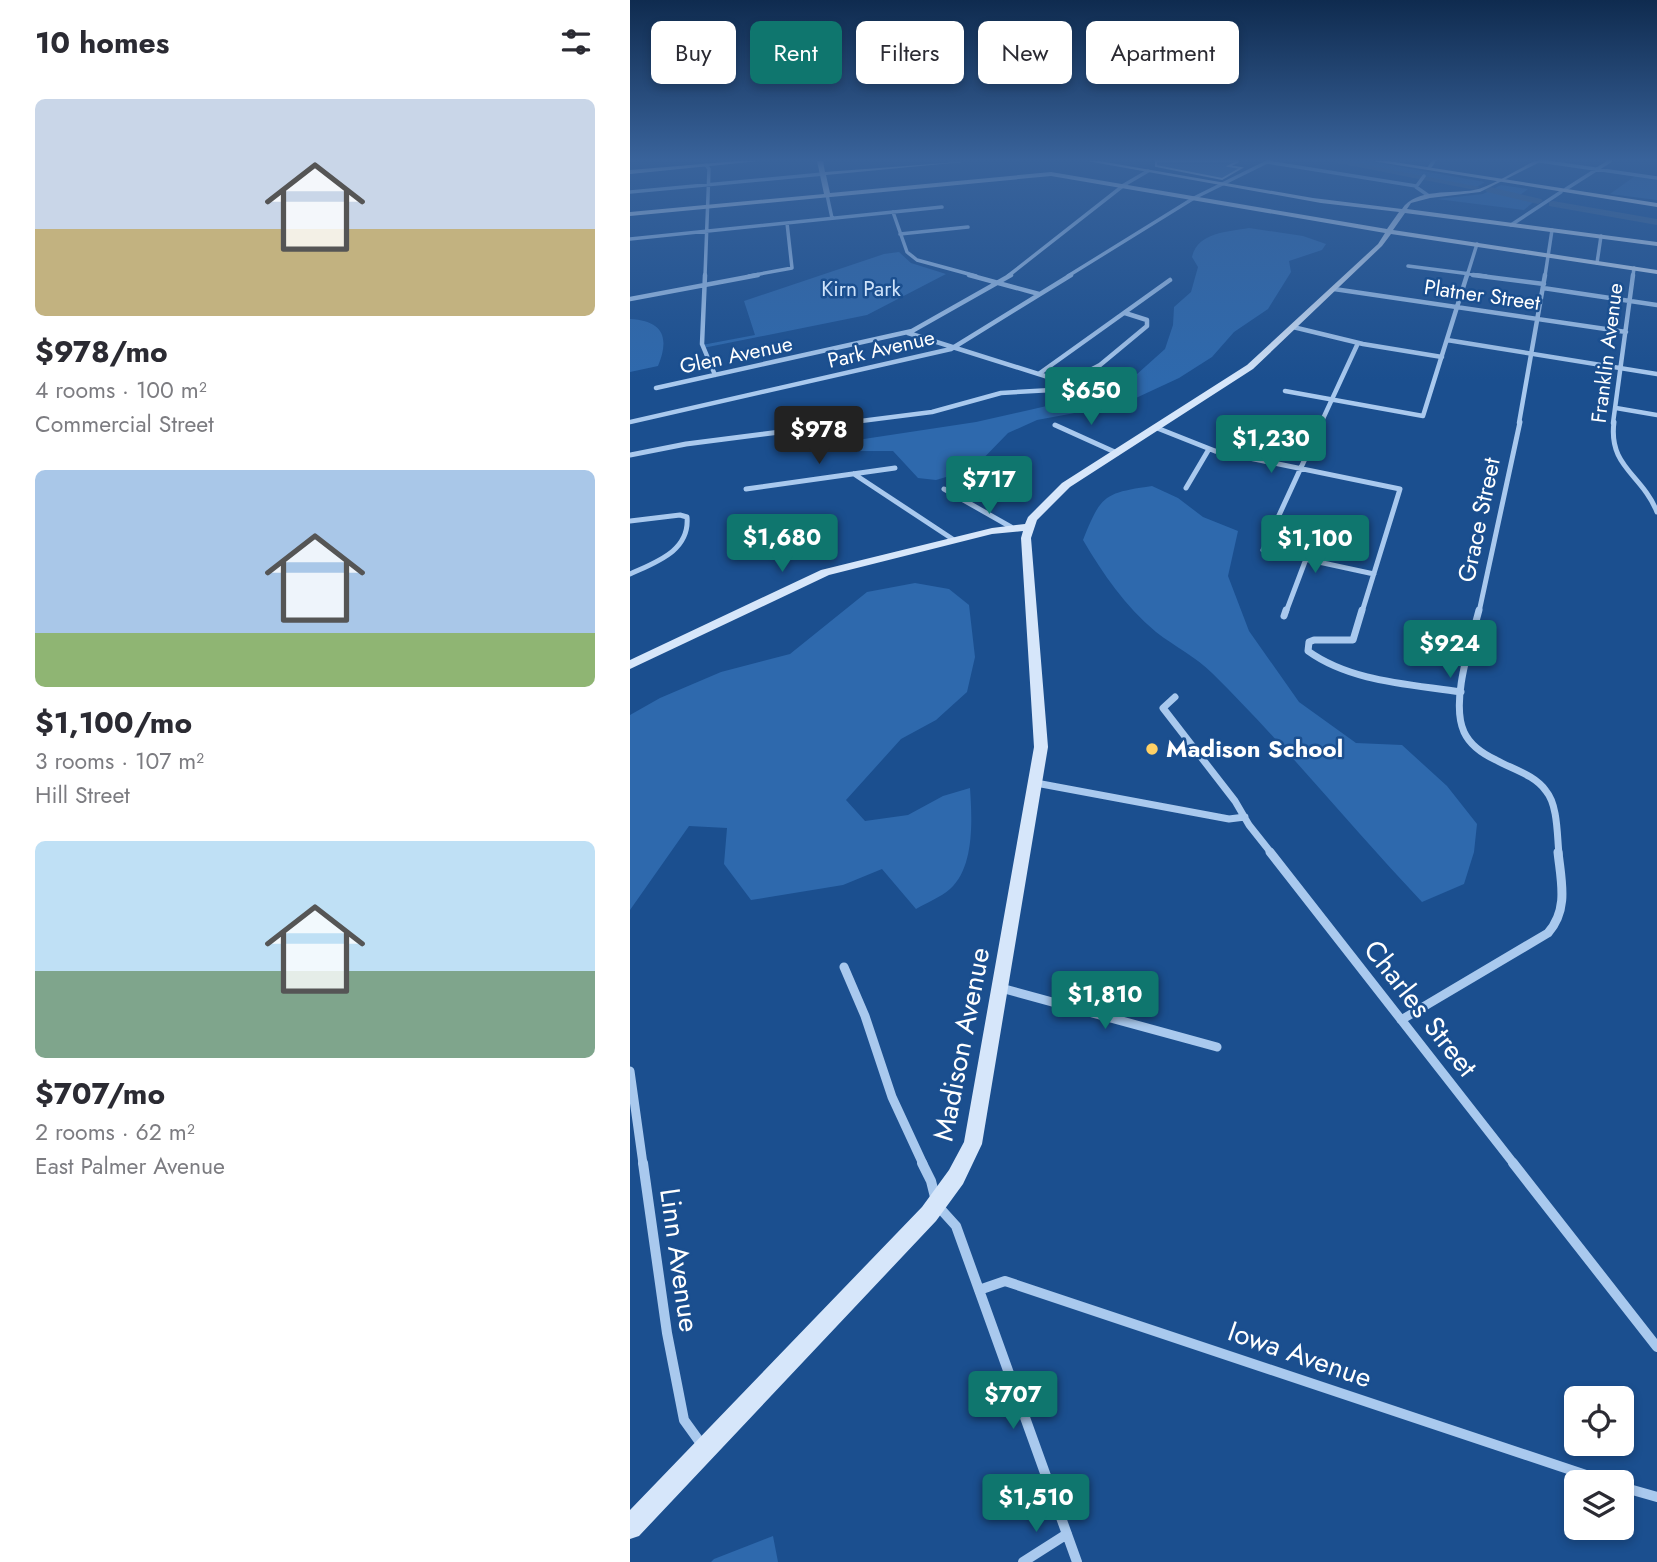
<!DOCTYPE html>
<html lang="en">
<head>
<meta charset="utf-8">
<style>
  :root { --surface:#fff; --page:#f2f2f3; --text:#2b2b33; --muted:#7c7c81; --accent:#0f766e }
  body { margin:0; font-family:Jost,sans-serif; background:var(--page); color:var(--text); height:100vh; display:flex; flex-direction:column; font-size:26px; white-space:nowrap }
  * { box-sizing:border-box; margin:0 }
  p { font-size:23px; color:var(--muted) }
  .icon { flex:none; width:38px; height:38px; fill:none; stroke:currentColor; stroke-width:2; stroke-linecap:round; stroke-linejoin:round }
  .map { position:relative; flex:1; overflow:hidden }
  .details { display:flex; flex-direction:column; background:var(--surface); width:630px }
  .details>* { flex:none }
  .top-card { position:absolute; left:21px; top:21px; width:665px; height:63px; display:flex; gap:14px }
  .controls { position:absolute; left:934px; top:1386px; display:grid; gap:14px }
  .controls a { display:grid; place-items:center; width:70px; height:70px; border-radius:10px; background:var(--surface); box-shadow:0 4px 10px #0003; font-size:35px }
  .price { position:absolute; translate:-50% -60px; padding:0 16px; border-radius:7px; background:var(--accent); color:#fff; font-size:23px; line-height:46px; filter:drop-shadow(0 2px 4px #0008) }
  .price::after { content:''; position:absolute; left:50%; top:42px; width:21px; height:16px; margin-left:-10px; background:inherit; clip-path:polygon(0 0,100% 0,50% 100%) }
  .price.active { background:#222; color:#fff }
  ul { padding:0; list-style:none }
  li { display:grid; align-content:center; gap:14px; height:371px; padding:0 35px }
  li span { display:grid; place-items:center; height:217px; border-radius:10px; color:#555 }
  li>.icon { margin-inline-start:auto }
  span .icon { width:126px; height:126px; fill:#fffc; stroke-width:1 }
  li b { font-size:30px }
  h2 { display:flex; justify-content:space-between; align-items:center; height:84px; padding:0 35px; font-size:30px }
  .tag { padding:0 24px; border-radius:10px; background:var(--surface); box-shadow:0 4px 10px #0003; font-size:24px; line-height:63px }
  .tag.active { background:var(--accent); color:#fff }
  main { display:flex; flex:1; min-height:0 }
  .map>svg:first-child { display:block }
  .green { fill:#2e69ad }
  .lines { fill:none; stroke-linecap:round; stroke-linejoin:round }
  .river { fill:#3c6290; fill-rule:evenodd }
  .building { fill:#4478b7; stroke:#cfe3fa; stroke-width:2 }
  .street-far5 { stroke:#a9c9ee; stroke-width:3.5 }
  .street-far4 { stroke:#a9c9ee; stroke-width:4.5 }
  .street-far3 { stroke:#a9c9ee; stroke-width:5 }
  .street-far2 { stroke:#a9c9ee; stroke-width:7 }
  .street-far1 { stroke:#a9c9ee; stroke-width:9 }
  .street { stroke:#a9c9ee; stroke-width:10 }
  .secondary { fill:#d6e6fa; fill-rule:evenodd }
  .primary { fill:#f0f6ff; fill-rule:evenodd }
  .poi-dot { fill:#ffd166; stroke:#1b4f8f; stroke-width:2.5 }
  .labels { text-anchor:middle; stroke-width:5; stroke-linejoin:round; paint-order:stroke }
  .far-park-label { font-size:21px; fill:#cfe3fa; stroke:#1b4f8f }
  .far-street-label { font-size:21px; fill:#fff; stroke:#1b4f8f }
  .street-label { font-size:24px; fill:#fff; stroke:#1b4f8f }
  .poi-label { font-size:24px; font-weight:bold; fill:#fff; stroke:#1b4f8f; text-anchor:start }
  .near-street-label { font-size:28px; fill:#fff; stroke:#1b4f8f }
</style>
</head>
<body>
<main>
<section class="details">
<h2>10 homes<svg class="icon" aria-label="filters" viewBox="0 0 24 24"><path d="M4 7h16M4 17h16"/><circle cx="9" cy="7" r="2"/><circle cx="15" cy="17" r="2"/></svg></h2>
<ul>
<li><span style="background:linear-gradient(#c9d6e8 60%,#c2b280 0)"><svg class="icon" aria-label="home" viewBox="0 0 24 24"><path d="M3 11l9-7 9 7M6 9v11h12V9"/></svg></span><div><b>$978/mo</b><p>4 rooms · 100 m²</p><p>Commercial Street</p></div></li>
<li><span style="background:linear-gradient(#a9c7e8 75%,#8fb573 0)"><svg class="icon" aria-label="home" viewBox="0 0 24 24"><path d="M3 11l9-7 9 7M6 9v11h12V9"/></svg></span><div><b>$1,100/mo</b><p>3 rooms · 107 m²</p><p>Hill Street</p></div></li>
<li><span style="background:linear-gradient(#bfe0f5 60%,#7fa58c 0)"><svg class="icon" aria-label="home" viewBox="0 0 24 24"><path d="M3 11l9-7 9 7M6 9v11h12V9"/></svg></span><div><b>$707/mo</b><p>2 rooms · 62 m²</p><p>East Palmer Avenue</p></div></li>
</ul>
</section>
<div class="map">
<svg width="1027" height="1562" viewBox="0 0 1027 1562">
  <rect width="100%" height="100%" fill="#1b4f8f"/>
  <path class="green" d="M698 161H736L855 182 845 188Z
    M1005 176 1027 179V200L980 194Z
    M871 185 898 189 890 195 907 199 894 210 807 199 853 194Z
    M619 228 673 236 696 244 692 250 659 261 661 272 638 309 604 332 582 357 549 378 493 404 407 420 378 433 343 469 306 480 288 478 263 451H220L214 442 346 422 474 393 506 375 535 349 543 325 544 307 561 292 568 267 562 257C568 232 597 232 619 228Z
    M269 252 281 263 316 274 237 315 73 348 72 345 125 335 114 301 254 254Z
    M0 319C33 321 40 337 28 366L0 372Z
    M522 486 548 498 573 517 608 531 598 576 619 631 669 702 726 743 772 745 817 786 847 824 844 852 834 884 792 902C721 827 656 746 582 673 566 657 544 646 526 632 495 606 473 574 453 540 471 495 474 493 522 486Z
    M285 583 319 589 339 605 345 657 337 692 306 720 271 739 216 800 235 821 278 815 313 796 340 788C342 818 345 867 320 889 311 897 296 903 286 909L252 869 213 885 121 900 94 864 97 828 59 826 0 910V715L30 698 91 672 160 654 237 592Z
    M143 1536 148 1562H81L84 1559Z"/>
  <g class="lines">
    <path class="river" d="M698 161H716L850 187 845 190Z
      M860 187 911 199 913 201 908 204 857 192 855 190Z
      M923 201 1027 219V225L919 206V202Z"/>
  </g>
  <path class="building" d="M526 161H609L599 166 611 168 592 179 526 166Z"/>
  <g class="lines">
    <path class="street-far5" d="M910 161 1027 178
      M637 162 786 186
      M799 168 804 161
      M794 176 786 187 799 196
      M936 189 980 161
      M0 192 193 174
      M197 195 202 218
      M263 212 277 252 287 260 346 276
      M881 225 931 192
      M270 234 338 227
      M0 239 312 207
      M967 263 971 236
      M778 266 856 276
      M75 276 79 169 76 165
      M119 276 162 268 157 223
      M378 276 494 185 518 171
      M438 276 564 198 639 161
      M837 276 847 244
      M915 276 922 230
      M1003 276 1004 268"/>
    <path class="street-far4" d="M75 275 72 344 85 375
      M339 275 409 294
      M843 275 914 284
      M913 288 1027 305
      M704 289 996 332
      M0 299 128 275
      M663 327 733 344 812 357
      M278 333 437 383
      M817 340 1027 374
      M410 373 540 280
      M26 388 282 331 381 275
      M655 391 793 416 837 275
      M986 408 1027 415
      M0 422 321 349 441 275
      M215 423 302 412 371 393 422 390 470 365 517 326V320L495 313
      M691 423 728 343
      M889 423 915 275
      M983 423 1003 275"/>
    <path class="street-far3" d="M692 422 633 550 744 574
      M984 422C978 467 1012 474 1027 512
      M425 425 487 453
      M527 428 585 451 770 489 732 612
      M0 455 56 444 229 422
      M224 474 324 540
      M556 488 579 449
      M116 489 265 468
      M314 489 381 527
      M331 497 369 469
      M0 521 50 515 57 517C60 551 26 562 0 574
      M656 612 676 559
      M849 612 890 422"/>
    <path class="street-far2" d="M732 610 723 640H684L679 642 678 651C721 682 780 684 831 692
      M849 610C841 642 820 701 834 732 840 745 853 754 866 760 882 769 905 775 916 791 928 805 927 836 929 854
      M654 616 656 610
      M545 697 533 708 605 801 619 825 642 854
      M406 783 599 819 615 817"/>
    <path class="street-far1" d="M640 852 884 1164
      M214 967 235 1016 262 1097 293 1164
      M371 988 587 1047
      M771 1020 918 933C939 909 931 881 928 852
      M0 1071 13 1164"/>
    <path class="street" d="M13 1163 37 1333 54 1420 72 1445
      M292 1163 301 1181 307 1205 326 1226 447 1562
      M883 1163 1027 1347
      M349 1290 375 1281 977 1482
      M992 1487 1027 1497
      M393 1562 437 1534"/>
    <path class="secondary" d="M108 161H129L0 174V170Z
      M187 161H193L195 172 343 161 196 175 200 193 421 172 757 229 769 212 691 203 457 161H469L683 198 772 209C786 188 822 194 844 190 863 186 887 169 905 161H912L850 192 800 198 781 203 777 209 1027 242V246L775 213 763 230 1027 270V274L761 234 752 246 623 369 440 487 407 520 401 538 418 747 352 1144 333 1184 306 1221 9 1536 0 1539V1510L292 1207 319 1170 334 1142 404 747 391 538 393 531 362 534 199 575 0 669V660L191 570 362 528 395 524 398 517 432 483 617 365 748 244 755 233 421 176 0 216V212L194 194Z"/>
    <path class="primary" d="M742 161H758L1027 203V207Z"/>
  </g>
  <linearGradient id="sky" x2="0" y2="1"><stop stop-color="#0f2b4f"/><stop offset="0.42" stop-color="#39639b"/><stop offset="1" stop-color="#39639b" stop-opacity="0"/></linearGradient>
  <rect width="1027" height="380" fill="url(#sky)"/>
  <circle class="poi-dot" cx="522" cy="749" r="7"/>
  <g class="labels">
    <g class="far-park-label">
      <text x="231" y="296">Kirn Park</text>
    </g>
    <g class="far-street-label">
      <text transform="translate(852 295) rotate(8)" y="7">Platner Street</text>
      <text transform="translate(251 349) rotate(-13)" y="7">Park Avenue</text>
      <text transform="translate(977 353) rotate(-83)" y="7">Franklin Avenue</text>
      <text transform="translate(106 355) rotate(-12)" y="7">Glen Avenue</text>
    </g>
    <g class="street-label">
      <text transform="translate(849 520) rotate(-78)" y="8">Grace Street</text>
    </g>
    <g class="poi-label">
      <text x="536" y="757">Madison School</text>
    </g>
    <g class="near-street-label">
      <text transform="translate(791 1008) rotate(52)" y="10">Charles Street</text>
      <text transform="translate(331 1044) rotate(-79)" y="10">Madison Avenue</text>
      <text transform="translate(50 1260) rotate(82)" y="10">Linn Avenue</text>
      <text transform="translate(670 1354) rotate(19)" y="10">Iowa Avenue</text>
    </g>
  </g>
</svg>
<div class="controls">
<a><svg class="icon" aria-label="locate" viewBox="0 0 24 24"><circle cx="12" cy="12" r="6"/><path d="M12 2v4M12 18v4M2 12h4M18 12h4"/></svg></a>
<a><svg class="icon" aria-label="layers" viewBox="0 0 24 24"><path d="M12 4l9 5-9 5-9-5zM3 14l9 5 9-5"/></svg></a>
</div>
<b class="price" style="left:461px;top:427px">$650</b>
<b class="price active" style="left:189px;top:466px">$978</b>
<b class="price" style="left:641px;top:475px">$1,230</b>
<b class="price" style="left:359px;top:516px">$717</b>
<b class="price" style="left:152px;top:574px">$1,680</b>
<b class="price" style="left:685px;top:575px">$1,100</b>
<b class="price" style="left:820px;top:680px">$924</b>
<b class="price" style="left:475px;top:1031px">$1,810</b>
<b class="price" style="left:383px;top:1431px">$707</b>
<b class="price" style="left:406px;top:1534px">$1,510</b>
<div class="top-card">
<a class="tag">Buy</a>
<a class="tag active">Rent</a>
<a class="tag">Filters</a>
<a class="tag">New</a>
<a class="tag">Apartment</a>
</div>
</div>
</main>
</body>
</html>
